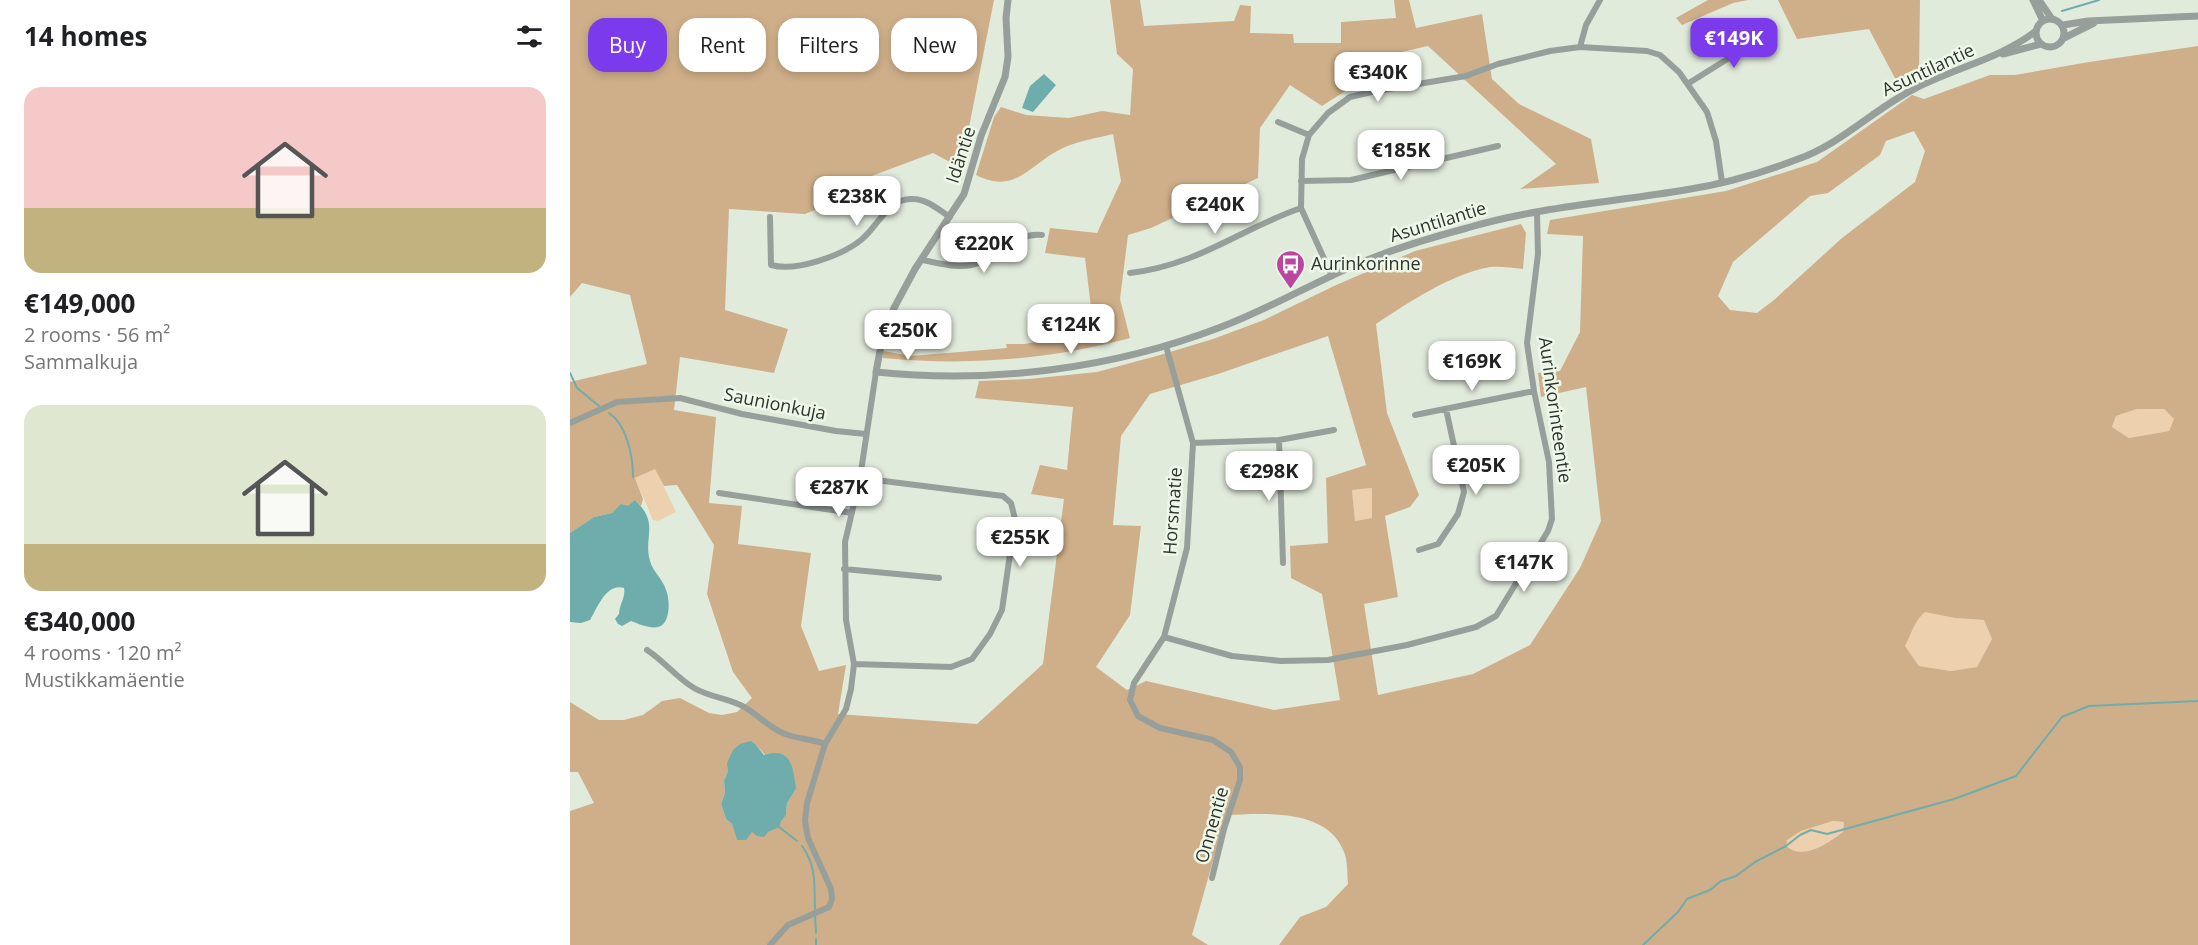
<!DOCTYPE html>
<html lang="en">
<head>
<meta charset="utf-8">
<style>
  :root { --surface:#fff; --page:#f2f2f2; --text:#202124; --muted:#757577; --accent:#7c3aed }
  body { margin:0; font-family:"Open Sans",sans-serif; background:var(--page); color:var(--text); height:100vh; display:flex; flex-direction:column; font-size:22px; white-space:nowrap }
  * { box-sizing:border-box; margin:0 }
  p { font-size:20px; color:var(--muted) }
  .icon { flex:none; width:33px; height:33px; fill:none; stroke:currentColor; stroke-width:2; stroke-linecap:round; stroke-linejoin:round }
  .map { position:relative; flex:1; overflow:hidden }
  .side { display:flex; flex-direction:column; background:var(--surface); width:570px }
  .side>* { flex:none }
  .guide { position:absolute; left:18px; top:18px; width:570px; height:54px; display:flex; gap:12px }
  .price { position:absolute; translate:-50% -51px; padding:0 14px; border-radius:12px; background:#fff; color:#222; font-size:20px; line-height:39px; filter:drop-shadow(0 2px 3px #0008) }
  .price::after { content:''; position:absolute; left:50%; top:36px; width:18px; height:14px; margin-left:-9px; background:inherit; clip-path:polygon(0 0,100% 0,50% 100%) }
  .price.active { background:var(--accent); color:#fff }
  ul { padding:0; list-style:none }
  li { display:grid; align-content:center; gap:12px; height:318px; padding:0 24px }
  li span { display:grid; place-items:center; height:186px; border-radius:18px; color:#555 }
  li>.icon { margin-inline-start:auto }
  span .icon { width:108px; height:108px; fill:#fffc; stroke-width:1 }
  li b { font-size:26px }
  h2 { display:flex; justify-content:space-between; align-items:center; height:72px; padding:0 24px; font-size:26px }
  .chip { padding:0 21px; border-radius:18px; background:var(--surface); box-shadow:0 3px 9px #0003; font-size:21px; line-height:54px }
  .chip.active { background:var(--accent); color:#fff }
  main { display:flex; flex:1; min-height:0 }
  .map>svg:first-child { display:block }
  .green { fill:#edd0ae }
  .forest { fill:#cfaf89; fill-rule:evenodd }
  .water { fill:#6facac }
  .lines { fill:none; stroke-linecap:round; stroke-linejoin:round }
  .stream { stroke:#6facac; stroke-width:2 }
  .minor { stroke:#979f9b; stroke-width:6 }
  .tertiary { stroke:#979f9b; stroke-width:7 }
  .labels { text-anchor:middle; stroke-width:5; stroke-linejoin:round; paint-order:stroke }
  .street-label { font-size:18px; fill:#2f332d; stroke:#eef8e9 }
  .poi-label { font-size:18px; fill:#2f332d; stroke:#eef8e9; text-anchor:start }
</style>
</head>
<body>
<main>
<section class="side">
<h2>14 homes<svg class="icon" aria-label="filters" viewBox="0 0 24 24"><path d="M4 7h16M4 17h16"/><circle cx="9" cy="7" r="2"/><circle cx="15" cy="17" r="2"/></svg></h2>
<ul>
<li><span style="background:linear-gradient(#f6c9c9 65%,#c2b280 0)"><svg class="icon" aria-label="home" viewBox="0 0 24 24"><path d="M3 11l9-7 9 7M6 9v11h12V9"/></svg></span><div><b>€149,000</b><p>2 rooms · 56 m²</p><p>Sammalkuja</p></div></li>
<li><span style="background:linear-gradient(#dfe7d0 75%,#c2b280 0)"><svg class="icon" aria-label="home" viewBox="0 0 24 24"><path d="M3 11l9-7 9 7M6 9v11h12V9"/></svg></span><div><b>€340,000</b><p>4 rooms · 120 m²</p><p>Mustikkamäentie</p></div></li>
</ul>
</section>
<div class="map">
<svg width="1628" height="945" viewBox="0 0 1628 945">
  <rect width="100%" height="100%" fill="#e1ebdc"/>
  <path class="green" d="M1567 409H1594L1604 419 1599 431 1559 438 1542 427 1546 416Z
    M85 468 106 512 88 521 83 520 65 478Z
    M803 488 802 518 785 521 782 490Z
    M1355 611 1385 618 1414 620 1422 639 1407 667 1381 671 1349 666 1335 646C1342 633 1344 621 1355 611Z
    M1263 821 1274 822 1273 832C1257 843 1234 861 1216 846V840L1231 831Z"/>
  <path class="forest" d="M0 0H424L391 168 363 153 275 186 259 204 235 214 159 209 155 310 218 329 204 373 110 357 104 410 146 417 139 503 172 506 168 544 241 553 231 626 249 671 276 665 268 714 407 724 473 664 494 499 461 494 470 465 497 470 503 407 405 398 409 381 459 379 527 372 590 355 643 339 694 320 764 286 845 251 951 224 956 233 953 269C943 268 931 266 920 267 881 274 839 302 806 324L817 413 849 495 840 507 815 516 828 597 794 604 808 695 903 674 960 645 1010 568 1031 521 1016 387 971 397 968 373 990 371 1010 332 1013 236 977 234 980 220 1156 191 1247 162 1342 95 1354 99 1420 75H1445L1519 62 1628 46V945H709L730 917 756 907 778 884C777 874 778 861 774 852 757 807 693 814 656 815L622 935 638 945H0V811L24 803 8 772H0V702L29 720H54L73 715 92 701 110 698 139 713 152 715 167 712 182 698 163 672 137 594 144 545 107 485 94 486 85 469 65 478 73 499 71 506 65 500 58 507 51 505 42 513 24 517 0 533V382L77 364 60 295 12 283 0 297ZM1344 131 1355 151 1345 182 1272 238 1204 300 1187 313 1160 310 1148 296 1163 262 1240 196 1258 193 1310 155 1316 141ZM758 336 796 465 756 478 758 543 720 546 721 578 752 594 770 700 704 710 576 681 557 690 526 667 560 615 571 526 543 525 551 436 580 394 648 374ZM1567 409H1594L1604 419 1599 431 1559 438 1542 427 1546 416ZM802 488V518L785 521 782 490ZM1355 612 1385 618 1414 620 1422 639 1407 667 1381 671 1349 666 1335 646C1342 633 1344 621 1355 612ZM186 745 226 789 217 803 216 815 198 832H182L167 839 162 824 156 819 151 804 155 793 154 780 158 771ZM1263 821 1274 822 1273 832C1258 843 1234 861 1216 846L1217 840 1231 831Z
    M540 0H570L574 26 664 21 670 5 681 6 680 33 723 34 724 43H771V22L826 18 824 0H839L846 28 912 14 922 79 949 104 1021 139 1029 183 950 189 986 164 858 46 782 63 777 90 752 106 720 85 690 128 688 178 581 228 558 235 550 299 560 338C479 360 397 366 313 358V351L341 356 437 348 436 344H454L524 332 515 258 475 253 480 228 527 233 551 181 543 134C527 138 508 141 493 148 461 162 447 196 406 175L424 117 431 107 456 115 499 118 532 111 560 115 563 69 547 54Z
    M1138 0H1178L1163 3 1112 25 1106 18Z
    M1208 0H1350L1349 72 1327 82 1299 29 1227 39Z"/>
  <path class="water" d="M474 74 486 85 463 112 452 108 460 86Z
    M65 500C90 524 73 536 80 561 83 572 93 579 96 590 100 599 101 624 88 627 80 629 69 624 61 621L52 626 48 624 45 619 49 614C49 605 56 597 54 588 36 583 28 607 20 620L11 623 0 622V533L24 517 42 513 51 504 58 506Z
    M181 741 186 745 194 755C222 746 223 768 226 789L217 803 216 815 211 821 209 827 198 832 194 837 187 836 182 832 176 840H167L162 824 156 819 151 804 155 793 154 780 158 771 157 763 163 750 170 744Z"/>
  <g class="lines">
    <path class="stream" d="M1492 11 1529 0
      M0 373 7 388 29 406
      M39 413C57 425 63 457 63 477
      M209 827 227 841
      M232 846C247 867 244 884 245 909
      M245 916 246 933
      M246 939V945
      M1073 945 1108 912 1117 899 1140 890 1151 881 1166 876 1185 862 1216 846 1230 835 1241 830 1257 834 1384 799 1446 776 1492 717 1519 706 1628 701"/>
    <path class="minor" d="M1010 47 1016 25 1030 0
      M1119 83 1175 48 1203 39
      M708 122 739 135
      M731 181 781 180 928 146
      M200 217 201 265C226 272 271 256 291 240 308 227 318 197 343 199 357 199 369 210 380 217
      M352 260C369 263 391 270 408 263 431 254 446 232 472 235
      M560 273C629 265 670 229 731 208
      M762 276 731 208 732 159 739 135 758 113 780 97 806 91 896 76 928 64 980 51 1010 47 1077 51 1090 55 1109 72 1137 112 1146 141 1152 182
      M596 346 623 443 617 548 594 637 564 683 560 700 568 716 590 728 643 740 661 752 670 767V780L654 829 642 878
      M845 415 964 391
      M0 423 47 402 110 398 172 414 266 431 296 434
      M709 440 713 563
      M623 443 709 440 764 430
      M149 493 282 513
      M849 550 868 544 888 514 894 492 876 409
      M274 569 369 578
      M594 637 662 656 711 661 758 660 837 645 906 627 926 616 978 531 982 519 979 462 964 391 957 343 968 254 967 213
      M77 650C94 661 107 678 124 688 141 698 160 698 176 708 189 716 201 729 215 734 228 739 242 739 255 744
      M284 664 381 667 402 659 420 634 432 610 445 519 441 503 433 496 290 478
      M200 945 218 925 259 907 262 899 261 889 238 838 235 821 237 803 255 744 276 709 281 689 284 664 276 620 275 542 290 478 306 372"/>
    <path class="tertiary" d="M438 0 436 18 438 57 435 77 411 136 394 194 345 269 324 308 313 335 306 372C422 384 542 369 651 327 701 308 748 280 797 260 830 247 863 237 897 228 968 207 1043 202 1115 190 1153 184 1192 173 1228 159 1271 144 1304 109 1344 89 1384 68 1430 59 1466 31
      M1463 0 1473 21
      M1469 0 1482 19
      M1466 33a14 14 0 1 1 28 0a14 14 0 1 1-28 0Z
      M1493 25 1518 21 1628 16
      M1494 38 1524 23
      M1433 54 1471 44"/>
  </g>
  <defs>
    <symbol id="bus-pin" viewBox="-11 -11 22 30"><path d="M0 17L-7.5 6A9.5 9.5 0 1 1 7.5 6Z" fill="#ba46a0" stroke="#eef8e9"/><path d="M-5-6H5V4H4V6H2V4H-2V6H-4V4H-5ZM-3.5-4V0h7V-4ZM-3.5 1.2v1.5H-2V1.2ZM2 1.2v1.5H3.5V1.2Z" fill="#fff"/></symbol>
  </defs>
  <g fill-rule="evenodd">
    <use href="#bus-pin" x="704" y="248" width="33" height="45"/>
  </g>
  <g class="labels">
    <g class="street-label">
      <text transform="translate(1358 70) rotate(-25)" y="6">Asuntilantie</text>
      <text transform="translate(391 155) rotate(-72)" y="6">Idäntie</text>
      <text transform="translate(868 222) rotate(-17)" y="6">Asuntilantie</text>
      <text transform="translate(205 404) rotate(11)" y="6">Saunionkuja</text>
      <text transform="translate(985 410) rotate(82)" y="6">Aurinkorinteentie</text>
      <text transform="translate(603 511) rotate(-86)" y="6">Horsmatie</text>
      <text transform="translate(642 825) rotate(-74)" y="6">Onnentie</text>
    </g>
    <g class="poi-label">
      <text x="741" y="270">Aurinkorinne</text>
    </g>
  </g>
</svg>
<b class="price active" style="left:1164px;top:69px">€149K</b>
<b class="price" style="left:808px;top:103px">€340K</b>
<b class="price" style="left:831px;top:181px">€185K</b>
<b class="price" style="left:287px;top:227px">€238K</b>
<b class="price" style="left:645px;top:235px">€240K</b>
<b class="price" style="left:414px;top:274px">€220K</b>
<b class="price" style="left:501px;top:355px">€124K</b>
<b class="price" style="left:338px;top:361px">€250K</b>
<b class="price" style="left:902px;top:392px">€169K</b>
<b class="price" style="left:906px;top:496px">€205K</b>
<b class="price" style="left:699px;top:502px">€298K</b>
<b class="price" style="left:269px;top:518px">€287K</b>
<b class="price" style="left:450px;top:568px">€255K</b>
<b class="price" style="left:954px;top:593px">€147K</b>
<div class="guide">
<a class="chip active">Buy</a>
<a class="chip">Rent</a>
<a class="chip">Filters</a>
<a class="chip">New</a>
</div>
</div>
</main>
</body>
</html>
